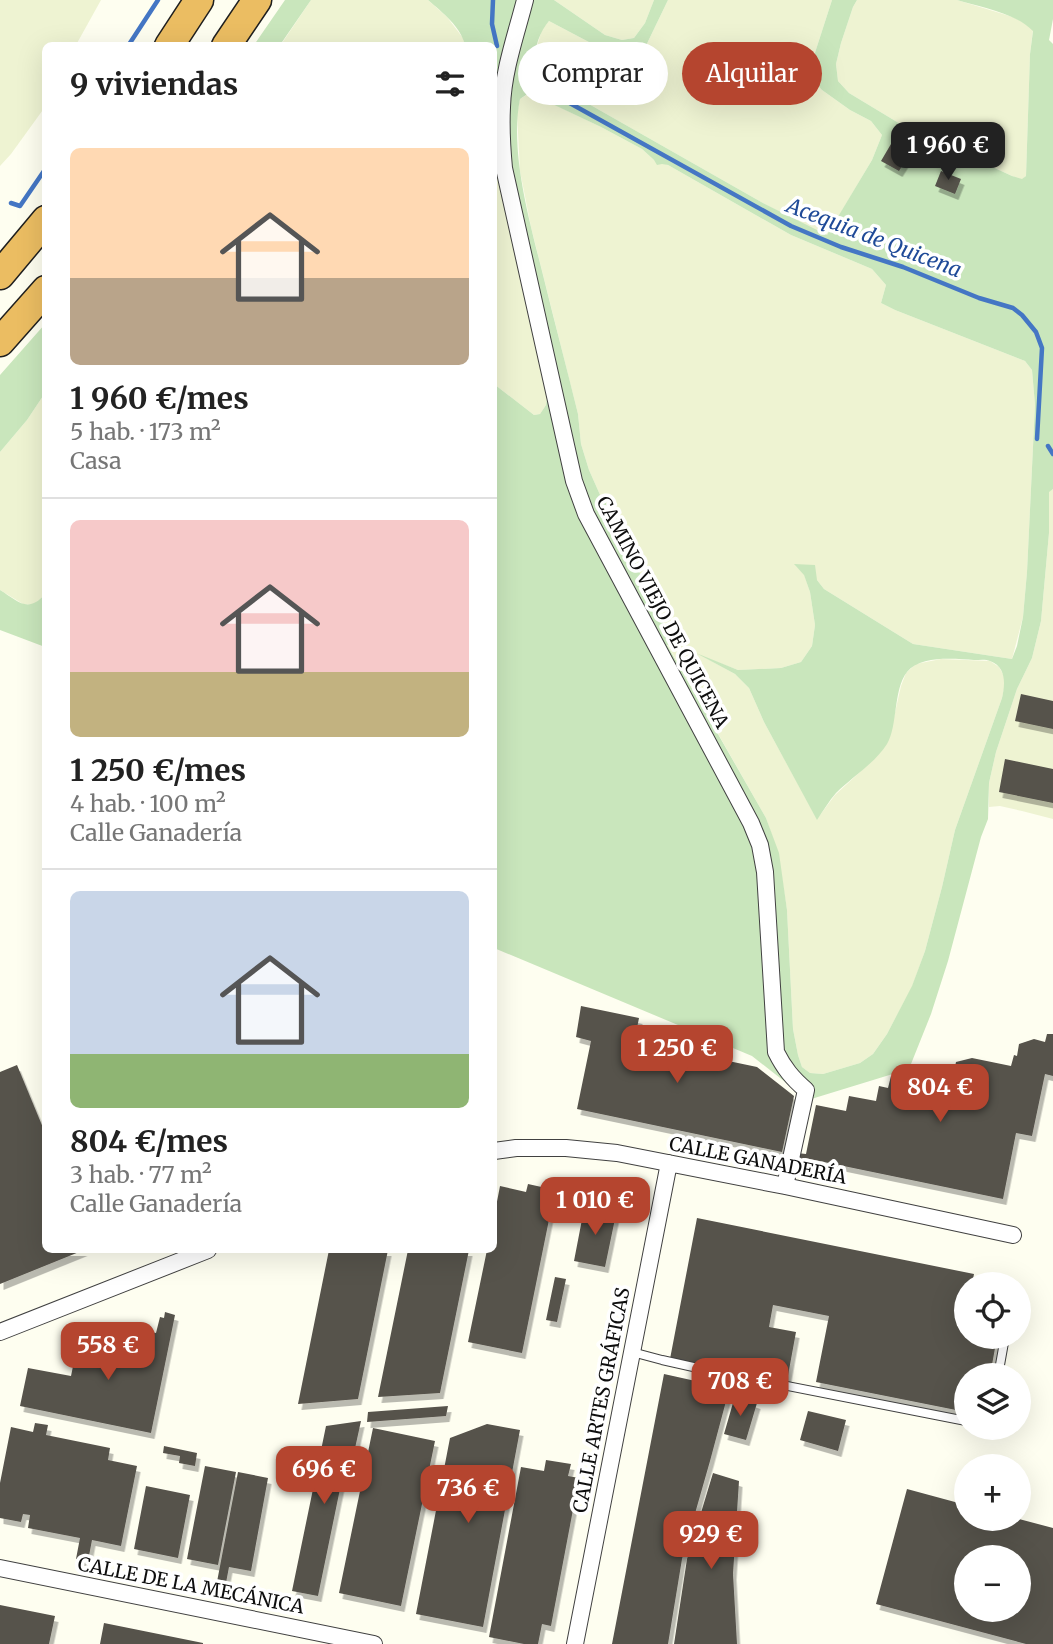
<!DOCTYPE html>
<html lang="es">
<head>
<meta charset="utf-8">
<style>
  :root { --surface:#fff; --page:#f6f6f6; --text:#222; --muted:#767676; --line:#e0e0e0; --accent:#b5452f }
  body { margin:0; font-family:Merriweather,serif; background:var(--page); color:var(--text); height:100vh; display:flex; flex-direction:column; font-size:26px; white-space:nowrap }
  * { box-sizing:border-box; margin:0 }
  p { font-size:23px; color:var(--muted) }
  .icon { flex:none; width:38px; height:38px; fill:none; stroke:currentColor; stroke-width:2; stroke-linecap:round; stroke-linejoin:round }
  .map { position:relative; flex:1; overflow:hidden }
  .sheet { position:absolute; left:42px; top:42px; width:455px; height:1211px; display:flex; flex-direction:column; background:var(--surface); border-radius:10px; box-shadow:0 7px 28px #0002 }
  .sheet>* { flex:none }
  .hud { position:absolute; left:518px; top:42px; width:429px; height:63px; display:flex; gap:14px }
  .buttons { position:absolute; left:954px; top:1272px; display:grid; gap:14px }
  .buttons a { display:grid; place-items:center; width:77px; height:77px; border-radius:50%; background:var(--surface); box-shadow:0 7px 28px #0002; font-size:35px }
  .price { position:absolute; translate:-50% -60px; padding:0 16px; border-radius:14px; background:var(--accent); color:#fff; font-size:23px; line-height:46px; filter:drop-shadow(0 2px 4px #0008) }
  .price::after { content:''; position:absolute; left:50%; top:42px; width:21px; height:16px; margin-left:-10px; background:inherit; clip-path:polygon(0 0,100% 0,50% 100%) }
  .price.active { background:#222; color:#fff }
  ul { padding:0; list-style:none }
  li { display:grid; align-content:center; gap:14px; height:371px; padding:0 28px }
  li+li { border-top:2px solid var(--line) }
  li span { display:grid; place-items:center; height:217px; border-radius:10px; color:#555 }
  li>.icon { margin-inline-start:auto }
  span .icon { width:126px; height:126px; fill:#fffc; stroke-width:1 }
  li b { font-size:30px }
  h2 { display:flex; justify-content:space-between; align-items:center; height:84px; padding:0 28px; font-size:30px }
  .pill { padding:0 24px; border-radius:32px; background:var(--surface); box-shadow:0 7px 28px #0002; font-size:24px; line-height:63px }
  .pill.active { background:var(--accent); color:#fff }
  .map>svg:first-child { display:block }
  .farmland { fill:#eef3d2 }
  .green { fill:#c9e6bc; fill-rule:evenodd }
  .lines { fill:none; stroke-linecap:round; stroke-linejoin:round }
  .stream { stroke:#4476c4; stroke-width:4.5 }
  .building { fill:#56524b; fill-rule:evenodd; filter:url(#shadow) }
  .lane-casing { stroke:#414141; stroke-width:10 }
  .street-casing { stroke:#414141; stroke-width:18 }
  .highway-casing { stroke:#1f1f1f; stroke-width:31 }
  .lane { stroke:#fff; stroke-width:8 }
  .street { stroke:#fff; stroke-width:16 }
  .highway { stroke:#ebbd62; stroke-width:28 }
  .labels { text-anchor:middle; stroke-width:7; stroke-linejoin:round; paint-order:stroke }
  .street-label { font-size:19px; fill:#0e0e0e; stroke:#fff }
  .water-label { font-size:21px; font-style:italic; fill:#1f4a98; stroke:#fff }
</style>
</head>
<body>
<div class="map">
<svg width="1053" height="1644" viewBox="0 0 1053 1644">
  <defs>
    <filter id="shadow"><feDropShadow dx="3.5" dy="6" stdDeviation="0" flood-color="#0004"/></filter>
  </defs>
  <rect width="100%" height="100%" fill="#fefef0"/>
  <path class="farmland" d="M0 0H101L76 45 46 46 45 107 11 154 0 166Z
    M311 0H428L447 17 463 38 465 45 280 46Z
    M554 0H654L645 23 634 38 622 40 605 35Z
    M668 0H832L812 62 822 90 850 110 871 121 882 135 872 160 827 236 763 203 536 74 534 65 536 50 542 29 549 21 623 60 634 61 641 56Z
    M857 0H957L1013 17 1026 24 1033 30 1030 54 1026 176 1022 180 1012 176 902 125 849 93 838 81 836 64 841 43 853 7Z
    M530 93 601 127 642 149 654 160 668 165 791 235 872 269 886 285 881 303 895 310 1025 361 1032 370 1035 405 1027 572 1023 617 1012 659 913 644 824 589 817 580 795 565 804 574 810 592 815 625 812 646 801 662 781 668 738 670 704 657 735 674 749 688 764 722 817 819 835 795 873 760 891 730 901 686 906 673 916 664 941 659 990 661 999 667 1004 676 1005 685 1002 698 955 830 942 887 925 951 912 987 887 1034 873 1054 860 1063 823 1074 810 1073 802 1067 798 1055 793 1029 787 910 778 853 766 818 667 644H674L651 601 618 518 601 497 589 470 581 444 578 414 531 227 520 171 517 113 520 99Z
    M494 107 548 391 546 405 540 414 534 415 494 384Z
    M45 393V594L38 602 32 605 23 604 0 590V452L27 420Z
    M1053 489V819L1022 811 1000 806 989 807V783L996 752 1017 689 1032 658 1041 621 1049 533V491Z"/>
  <path class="green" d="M285 0H311L280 45H254Z
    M428 0H554L605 35 622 40 634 38 645 23 654 0H668L641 56 634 61 623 60 549 21C537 35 532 56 536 74L763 203 827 235 872 160 882 135 871 121 850 110 822 90 811 77 812 62 832 0H857L853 7 841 43 836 64 838 81 849 93 902 125 1012 176 1022 179 1026 176 1030 54 1033 31C1016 13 980 7 957 0H1053V19L1049 40 1053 44V489L1049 492V533L1041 621 1032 658 1017 689 996 752 989 783 988 819 981 837 948 961 931 1014 909 1069 808 1100 752 1056 494 948V384L534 415 540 414 546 405 548 391 494 107V46L465 45C461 27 442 12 428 0ZM529 93 601 127 642 149 654 160 657 165 662 164 668 165 791 235 872 269 886 285 881 303 895 310 1025 361 1032 370 1035 405 1027 572 1023 617 1017 646 1012 659 913 644 824 589 817 580 815 565 794 564 804 575 810 592 815 625 812 646 801 662 781 668 738 670 696 653 735 674 749 688 764 722 817 820C823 811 829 801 836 793 852 777 874 764 887 744 898 726 893 690 907 672 921 655 955 659 974 660 979 660 986 659 990 661 1007 667 1005 685 1002 698L955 830 942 887 925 951 912 986 887 1034 873 1054 860 1063 823 1074 810 1073 802 1067 798 1055 793 1029 787 910 779 853 766 818 667 645 675 644 651 601 618 518 601 497 589 470 581 444 578 414C567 369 555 324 544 279 531 226 509 153 520 99Z
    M45 324V393L27 420 0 452V375Z
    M0 590C18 601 28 614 45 594V647L0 630Z"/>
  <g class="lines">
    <path class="stream" d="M493 0 492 24 497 46
      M128 46 158 0
      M530 81 791 226 841 247 903 267 979 298 1013 308 1022 315 1036 332 1042 348 1037 439
      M11 203 20 206 46 168
      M1048 446 1053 454"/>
  </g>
  <path class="building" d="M891 144 909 155 899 171 881 161Z
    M941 171 961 179 955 194 935 186Z
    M1021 694 1053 701V729L1015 721Z
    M1005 759 1053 769V803L999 792Z
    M581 1006 639 1018 637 1028 670 1035 669 1039 697 1045 695 1054 757 1067 794 1096 782 1152 577 1109 591 1041 576 1037Z
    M1047 1034H1053V1076L1045 1074 1032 1136 1016 1133 1003 1199 805 1158 803 1167 794 1166 797 1153 806 1154 816 1105 846 1111 849 1096 876 1101 879 1086 888 1088 891 1076 915 1081 916 1078 951 1085 956 1062 972 1058 1011 1066 1014 1055 1017 1056 1019 1044 1034 1039 1045 1042Z
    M17 1065 46 1135V1250H84L0 1284V1072Z
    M528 1184 555 1190 522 1353 468 1342 487 1250H494V1217L500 1186 526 1192Z
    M595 1205 606 1207 605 1212 616 1214 605 1267 574 1261 584 1209 594 1211Z
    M697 1218 974 1274 972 1284H966V1337H997L990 1376H966V1412L816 1382 829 1316 773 1305 769 1327 796 1332 787 1381 670 1359Z
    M329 1250H388L358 1399 298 1404Z
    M408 1250H469L440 1393 378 1397Z
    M555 1277 566 1279 557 1322 546 1320Z
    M165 1312 175 1315 151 1433 20 1406 28 1368 71 1376 77 1347 121 1356 127 1327 156 1333 160 1317 164 1318Z
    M664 1374 727 1388 729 1390 710 1461 682 1559 668 1644H612Z
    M735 1396 757 1403 746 1440 724 1434Z
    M448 1406 446 1416 367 1422 368 1412Z
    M808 1411 846 1420 838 1451 800 1440Z
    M361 1421 352 1462 341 1459 338 1471 341 1484 318 1596 292 1591 326 1426Z
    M35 1423 48 1425 46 1435 110 1448 108 1460 137 1466 121 1546 92 1540 88 1561 76 1559 80 1538 28 1528 30 1515 23 1514 21 1522 0 1518V1483L11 1427 33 1432Z
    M487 1424 520 1430 483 1627 416 1614 450 1438Z
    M373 1428 435 1441 401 1606 339 1593Z
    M164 1446 197 1453 195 1466 179 1463 180 1456 163 1453Z
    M546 1460 571 1464 568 1476 579 1478 551 1626 542 1624 538 1644H524L489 1637 521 1467 544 1471Z
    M205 1466 236 1472 218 1565 187 1559Z
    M238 1472 268 1478 251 1571 229 1567 225 1588 216 1587Z
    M713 1473 739 1481 733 1574 737 1644H674L687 1559Z
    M146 1486 190 1495 178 1558 134 1549Z
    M907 1489 966 1505V1519H1019L1053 1528V1644H1026L876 1604ZM966 1558H1018V1610H966Z
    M0 1605 55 1616 49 1644H0Z
    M104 1623 203 1643V1644H100Z"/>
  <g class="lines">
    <defs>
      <path id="lane" d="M632 1352 662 1360 711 1371 966 1421
        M998 1376 1005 1337"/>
      <path id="street" d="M525 0C516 35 503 71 502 107 501 127 502 147 504 168L574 481 586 514 751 823 760 845 765 872 776 1052C784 1068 792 1078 806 1090L785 1186
        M494 1151 516 1148H566L617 1153 785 1186 1013 1235
        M0 1332 208 1250
        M0 1568 374 1644
        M575 1644 669 1163"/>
      <path id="highway" d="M169 46 199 0
        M226 46 257 0
        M0 275 46 220
        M0 342 46 290"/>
    </defs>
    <use href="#lane" class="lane-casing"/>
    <use href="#street" class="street-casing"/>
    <use href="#highway" class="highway-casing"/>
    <use href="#lane" class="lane"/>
    <use href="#street" class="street"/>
    <use href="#highway" class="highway"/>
  </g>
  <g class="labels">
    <g class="street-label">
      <text transform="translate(663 612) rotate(62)" y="7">CAMINO VIEJO DE QUICENA</text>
      <text transform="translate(758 1160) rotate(11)" y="7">CALLE GANADERÍA</text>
      <text transform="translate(601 1400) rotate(-79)" y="7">CALLE ARTES GRÁFICAS</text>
      <text transform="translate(191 1585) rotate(11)" y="7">CALLE DE LA MECÁNICA</text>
    </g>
    <g class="water-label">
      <text transform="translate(874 238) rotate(21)" y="7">Acequia de Quicena</text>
    </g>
  </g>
</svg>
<div class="buttons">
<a><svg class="icon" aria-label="locate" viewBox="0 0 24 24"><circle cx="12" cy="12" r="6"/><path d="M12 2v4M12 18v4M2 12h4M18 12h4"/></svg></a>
<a><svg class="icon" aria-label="layers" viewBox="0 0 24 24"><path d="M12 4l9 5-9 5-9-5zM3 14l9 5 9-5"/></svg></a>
<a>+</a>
<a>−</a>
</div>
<b class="price active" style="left:948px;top:182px">1 960 €</b>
<b class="price" style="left:677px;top:1085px">1 250 €</b>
<b class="price" style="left:940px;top:1124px">804 €</b>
<b class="price" style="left:595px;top:1237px">1 010 €</b>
<b class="price" style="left:108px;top:1382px">558 €</b>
<b class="price" style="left:740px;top:1418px">708 €</b>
<b class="price" style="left:324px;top:1506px">696 €</b>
<b class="price" style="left:468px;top:1525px">736 €</b>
<b class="price" style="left:711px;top:1571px">929 €</b>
<div class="hud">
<a class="pill">Comprar</a>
<a class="pill active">Alquilar</a>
</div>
<section class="sheet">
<h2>9 viviendas<svg class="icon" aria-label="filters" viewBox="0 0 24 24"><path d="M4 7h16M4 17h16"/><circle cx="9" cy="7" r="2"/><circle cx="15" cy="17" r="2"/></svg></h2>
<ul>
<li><span style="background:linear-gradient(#ffd9b3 60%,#b9a48a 0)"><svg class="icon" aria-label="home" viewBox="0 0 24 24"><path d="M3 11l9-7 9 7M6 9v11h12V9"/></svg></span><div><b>1 960 €/mes</b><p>5 hab. · 173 m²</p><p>Casa</p></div></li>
<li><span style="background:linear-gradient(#f6c9c9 70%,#c2b280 0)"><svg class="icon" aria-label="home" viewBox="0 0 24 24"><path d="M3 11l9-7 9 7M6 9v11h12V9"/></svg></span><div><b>1 250 €/mes</b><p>4 hab. · 100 m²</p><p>Calle Ganadería</p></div></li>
<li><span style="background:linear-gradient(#c9d6e8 75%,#8fb573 0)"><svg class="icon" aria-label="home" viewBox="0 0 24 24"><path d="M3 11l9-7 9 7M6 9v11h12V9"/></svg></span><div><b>804 €/mes</b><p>3 hab. · 77 m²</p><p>Calle Ganadería</p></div></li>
</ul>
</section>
</div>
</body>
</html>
